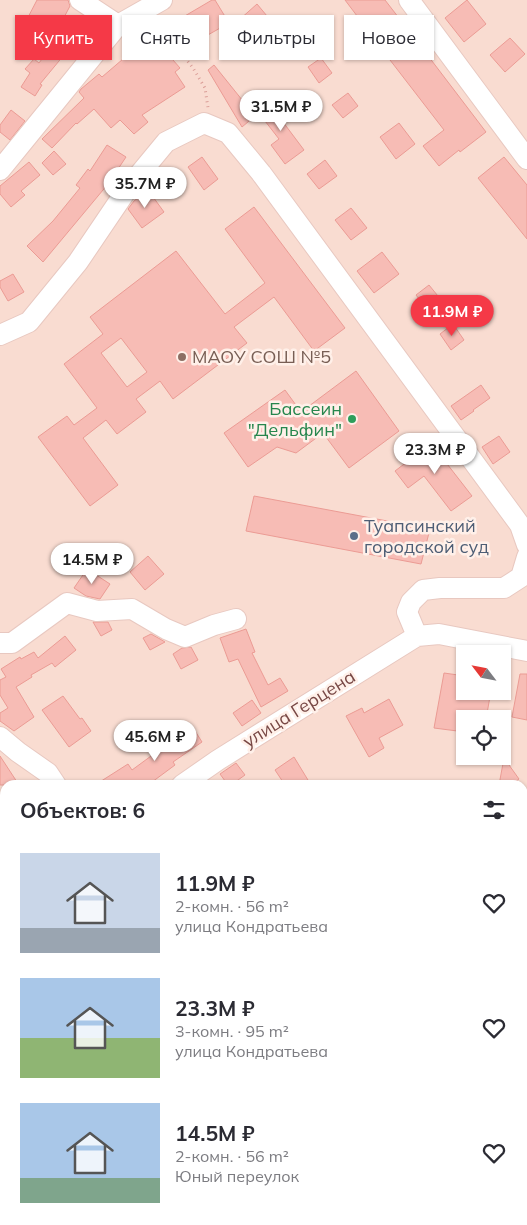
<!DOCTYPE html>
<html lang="ru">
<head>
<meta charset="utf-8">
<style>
  :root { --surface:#fff; --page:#f2f2f3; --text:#2b2b33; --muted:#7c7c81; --accent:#f53947 }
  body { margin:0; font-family:Mulish,sans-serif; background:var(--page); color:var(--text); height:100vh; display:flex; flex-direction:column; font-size:19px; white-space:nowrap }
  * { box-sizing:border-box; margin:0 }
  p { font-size:16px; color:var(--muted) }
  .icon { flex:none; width:28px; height:28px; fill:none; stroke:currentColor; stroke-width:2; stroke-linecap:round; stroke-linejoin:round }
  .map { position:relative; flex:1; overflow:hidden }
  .side { position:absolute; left:0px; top:780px; width:528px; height:445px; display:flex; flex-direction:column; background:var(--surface); border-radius:15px 15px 0 0; box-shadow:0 1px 4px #0004 }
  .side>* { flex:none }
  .top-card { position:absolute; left:15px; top:15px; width:498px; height:45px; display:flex; gap:10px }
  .needle { width:32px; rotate:302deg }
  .fabs { position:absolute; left:456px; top:645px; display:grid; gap:10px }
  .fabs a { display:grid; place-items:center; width:55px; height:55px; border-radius:0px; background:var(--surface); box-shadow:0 1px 4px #0004; font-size:25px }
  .price { position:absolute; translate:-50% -42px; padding:0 11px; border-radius:18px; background:#fff; color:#222; font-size:16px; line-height:32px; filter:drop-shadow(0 1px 2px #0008) }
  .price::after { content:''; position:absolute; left:50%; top:30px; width:15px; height:11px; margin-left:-8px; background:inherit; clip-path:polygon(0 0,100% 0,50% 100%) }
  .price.on { background:var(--accent); color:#fff }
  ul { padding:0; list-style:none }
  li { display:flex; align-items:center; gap:15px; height:125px; padding:0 20px }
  li span { display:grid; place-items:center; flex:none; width:140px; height:100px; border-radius:0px; color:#555 }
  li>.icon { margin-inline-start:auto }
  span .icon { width:60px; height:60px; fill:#fffc; stroke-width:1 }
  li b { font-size:21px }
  h2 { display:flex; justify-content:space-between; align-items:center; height:60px; padding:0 20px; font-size:21px }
  .chip { padding:0 18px; border-radius:0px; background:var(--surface); box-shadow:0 1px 4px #0004; font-size:18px; line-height:45px }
  .chip.on { background:var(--accent); color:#fff }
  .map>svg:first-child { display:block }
  .residential { fill:#f9dcd1; fill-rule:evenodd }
  .building { fill:#f7bcb5; stroke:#eb9b94; fill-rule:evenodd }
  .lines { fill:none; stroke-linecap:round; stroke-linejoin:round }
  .street-casing { stroke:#e8c8c0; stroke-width:22 }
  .path { stroke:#db9e98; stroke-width:3; stroke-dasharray:1 4; stroke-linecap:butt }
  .street { stroke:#fff; stroke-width:20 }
  .education-dot { fill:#8d6e63; stroke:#fff0e9; stroke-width:2 }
  .leisure-dot { fill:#2e9e5b; stroke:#fff0e9; stroke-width:2 }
  .service-dot { fill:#5c6f8a; stroke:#fff0e9; stroke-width:2 }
  .labels { text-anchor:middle; stroke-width:5; stroke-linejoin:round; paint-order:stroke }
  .education-label { font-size:18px; fill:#785e54; stroke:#fff0e9; text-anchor:start }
  .leisure-label { font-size:18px; fill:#27864d; stroke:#fff0e9; text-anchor:end }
  .service-label { font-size:18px; fill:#4e5e75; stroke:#fff0e9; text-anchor:start }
  .street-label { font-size:18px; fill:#784845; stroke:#fff0e9 }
</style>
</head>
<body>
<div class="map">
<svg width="527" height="1225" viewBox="0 0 527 1225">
  <rect width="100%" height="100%" fill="#feeae0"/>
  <path class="residential" d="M0 0H527V1225H0ZM465 654H502V691H465ZM465 719H502V756H465ZM5 785H522V1220H5Z"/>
  <path class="building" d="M37 0H68L70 6 60 25 78 37 59 61 40 84 42 85 35 96 21 87 30 73 25 69 34 59 39 63 56 40 24 25Z
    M212 0H215L229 23 192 44 178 20Z
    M345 0H385L402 22 376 41Z
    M467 0 486 24 464 42 445 18Z
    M257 4 287 40 269 56 239 20Z
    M151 35 180 68 175 72 185 87 142 115 148 122 134 134 120 120 111 128 94 109 77 124 76 123 52 148 42 139 84 98 79 92 81 89 99 74 102 77Z
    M510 38 525 54 505 72 490 55Z
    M416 40 486 132 460 152 459 150 439 166 423 146 444 130 390 60Z
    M321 58 332 73 319 83 308 67Z
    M214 65 255 116 242 127 208 70Z
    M348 93 358 106 343 118 332 105Z
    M275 99 289 117 283 122 304 150 285 164 271 145 279 139 258 112Z
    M11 110 25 121 10 140 0 132V125Z
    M399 123 415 144 396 159 380 137Z
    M107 145 126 157 108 184 43 262 27 246 53 221 80 188 76 185 88 169 90 171Z
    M54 151 66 164 53 175 42 163Z
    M202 157 218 179 204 190 188 167Z
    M504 157 527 185V239L478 178Z
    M325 160 337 176 319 189 307 174Z
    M29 162 40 175 21 191 25 195 11 207 0 194V186Z
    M148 190 164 212 142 228 128 209 134 201Z
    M254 207 345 328 314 351 274 297 234 327 247 343 173 399 160 381 136 399 146 412 117 434 106 420 83 438 118 485 90 506 38 437 67 416 74 425 97 408 64 364 103 334 90 317 176 251 225 314 265 283 225 229ZM121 338 147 372 127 387 101 353Z
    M351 208 367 228 351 240 335 220Z
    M382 252 399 274 374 293 357 271Z
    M13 274 24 292 8 301 0 287V281Z
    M429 285 442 301 429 312 416 295Z
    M453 324 464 340 451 350 440 334Z
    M356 371 399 431 349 468 323 433 296 453 277 447 248 467 224 433 285 390 301 412Z
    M481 385 490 398 473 410 474 411 461 420 451 406Z
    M499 436 510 452 493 464 482 447Z
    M437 439 450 456 444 460 472 496 451 511 424 476 408 488 395 471Z
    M254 496 430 529 421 564 246 531Z
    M148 556 164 574 145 590 130 572Z
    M87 569 110 584 100 599 86 596 74 588Z
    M93 622H108L112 630 101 636Z
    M246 629 255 652 252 653 268 685 280 678 288 691 261 707 238 659 229 662 220 638Z
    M151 634 160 639 165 642 150 650 143 638Z
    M65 636 76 650 55 667 52 663 31 675 32 677 16 687 34 717 14 731 0 721V713L8 708 0 695V680L6 677 1 669 20 657 21 659 34 652 38 658Z
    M191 647 198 660 181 669 173 654 182 648Z
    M444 673 465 676V691H491L486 719H465V732L434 728Z
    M520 674H527V720L512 717Z
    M63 696 80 719 82 718 91 731 69 747 42 710Z
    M389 699 403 725 379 738 384 748 369 757 346 716 362 708 364 713Z
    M252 700 261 713 242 726 233 713Z
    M192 726 202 742 173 762 175 765 148 785H95L128 764 132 770Z
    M0 756 19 785H0Z
    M294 757 311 785H285L275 770Z
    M504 758 519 779 511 785H499Z
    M236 763 245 775 231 785H228L220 774Z"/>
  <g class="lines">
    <defs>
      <path id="street" d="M80 0 118 25
        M409 0 527 159
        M0 170 118 25 162 0
        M0 335 29 322 78 262 128 188 166 142 204 123 228 133 261 173 520 525 527 545
        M417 636 407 612 411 602 423 590 440 588H504L521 577 527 557
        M0 643H12L67 603 97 611 132 609 166 629 185 637 214 625 236 619
        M0 737 18 752 48 773 56 785
        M182 785 218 760 417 636 439 634 527 651
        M522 907 527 906
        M0 911 5 907
        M0 1073 5 1075
        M522 1100 527 1099
        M117 1225 119 1220"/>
    </defs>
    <use href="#street" class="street-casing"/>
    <path class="path" d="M160 20 179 50 193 68 205 88 208 108"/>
    <use href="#street" class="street"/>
  </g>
  <circle class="education-dot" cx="182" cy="357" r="5"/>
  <circle class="leisure-dot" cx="352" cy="419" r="5"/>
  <circle class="service-dot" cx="354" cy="536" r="5"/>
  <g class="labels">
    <g class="education-label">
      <text x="192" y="363">МАОУ СОШ №5</text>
    </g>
    <g class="leisure-label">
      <text x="342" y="415">Бассеин<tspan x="342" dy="21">"Дельфин"</tspan></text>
    </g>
    <g class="service-label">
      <text x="364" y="532">Туапсинский<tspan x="364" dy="21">городской суд</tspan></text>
    </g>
    <g class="street-label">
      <text transform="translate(299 709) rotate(-32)" y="6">улица Герцена</text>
    </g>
  </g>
</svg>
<div class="fabs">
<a><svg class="needle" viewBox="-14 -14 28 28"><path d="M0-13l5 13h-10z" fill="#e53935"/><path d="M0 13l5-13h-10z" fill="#7c7c81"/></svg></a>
<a><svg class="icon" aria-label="locate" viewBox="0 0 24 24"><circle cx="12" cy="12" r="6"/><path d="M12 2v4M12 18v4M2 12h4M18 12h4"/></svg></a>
</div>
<b class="price" style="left:281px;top:132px">31.5M ₽</b>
<b class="price" style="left:145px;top:209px">35.7M ₽</b>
<b class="price on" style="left:452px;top:337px">11.9M ₽</b>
<b class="price" style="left:435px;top:475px">23.3M ₽</b>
<b class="price" style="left:92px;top:585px">14.5M ₽</b>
<b class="price" style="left:155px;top:762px">45.6M ₽</b>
<div class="top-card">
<a class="chip on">Купить</a>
<a class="chip">Снять</a>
<a class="chip">Фильтры</a>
<a class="chip">Новое</a>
</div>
<section class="side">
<h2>Объектов: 6<svg class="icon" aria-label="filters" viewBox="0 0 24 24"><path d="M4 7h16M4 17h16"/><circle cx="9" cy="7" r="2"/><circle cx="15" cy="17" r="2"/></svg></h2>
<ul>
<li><span style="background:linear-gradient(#c9d6e8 75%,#9aa5b1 0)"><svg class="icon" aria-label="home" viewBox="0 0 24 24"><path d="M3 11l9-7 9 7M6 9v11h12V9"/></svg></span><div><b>11.9M ₽</b><p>2-комн. · 56 m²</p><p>улица Кондратьева</p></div><svg class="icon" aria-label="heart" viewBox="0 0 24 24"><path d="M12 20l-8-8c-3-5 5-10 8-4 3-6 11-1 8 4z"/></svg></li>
<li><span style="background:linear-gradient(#a9c7e8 60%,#8fb573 0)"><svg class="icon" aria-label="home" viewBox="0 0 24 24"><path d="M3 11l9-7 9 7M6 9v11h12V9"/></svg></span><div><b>23.3M ₽</b><p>3-комн. · 95 m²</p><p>улица Кондратьева</p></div><svg class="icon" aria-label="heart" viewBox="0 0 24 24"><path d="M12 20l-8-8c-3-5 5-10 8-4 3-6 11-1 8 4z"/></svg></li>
<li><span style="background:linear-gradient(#a9c7e8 75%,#7fa58c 0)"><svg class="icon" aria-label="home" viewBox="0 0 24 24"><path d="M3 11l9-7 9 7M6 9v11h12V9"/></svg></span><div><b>14.5M ₽</b><p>2-комн. · 56 m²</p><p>Юный переулок</p></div><svg class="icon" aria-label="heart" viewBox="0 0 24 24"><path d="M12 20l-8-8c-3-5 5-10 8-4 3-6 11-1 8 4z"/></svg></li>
</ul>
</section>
</div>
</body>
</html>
